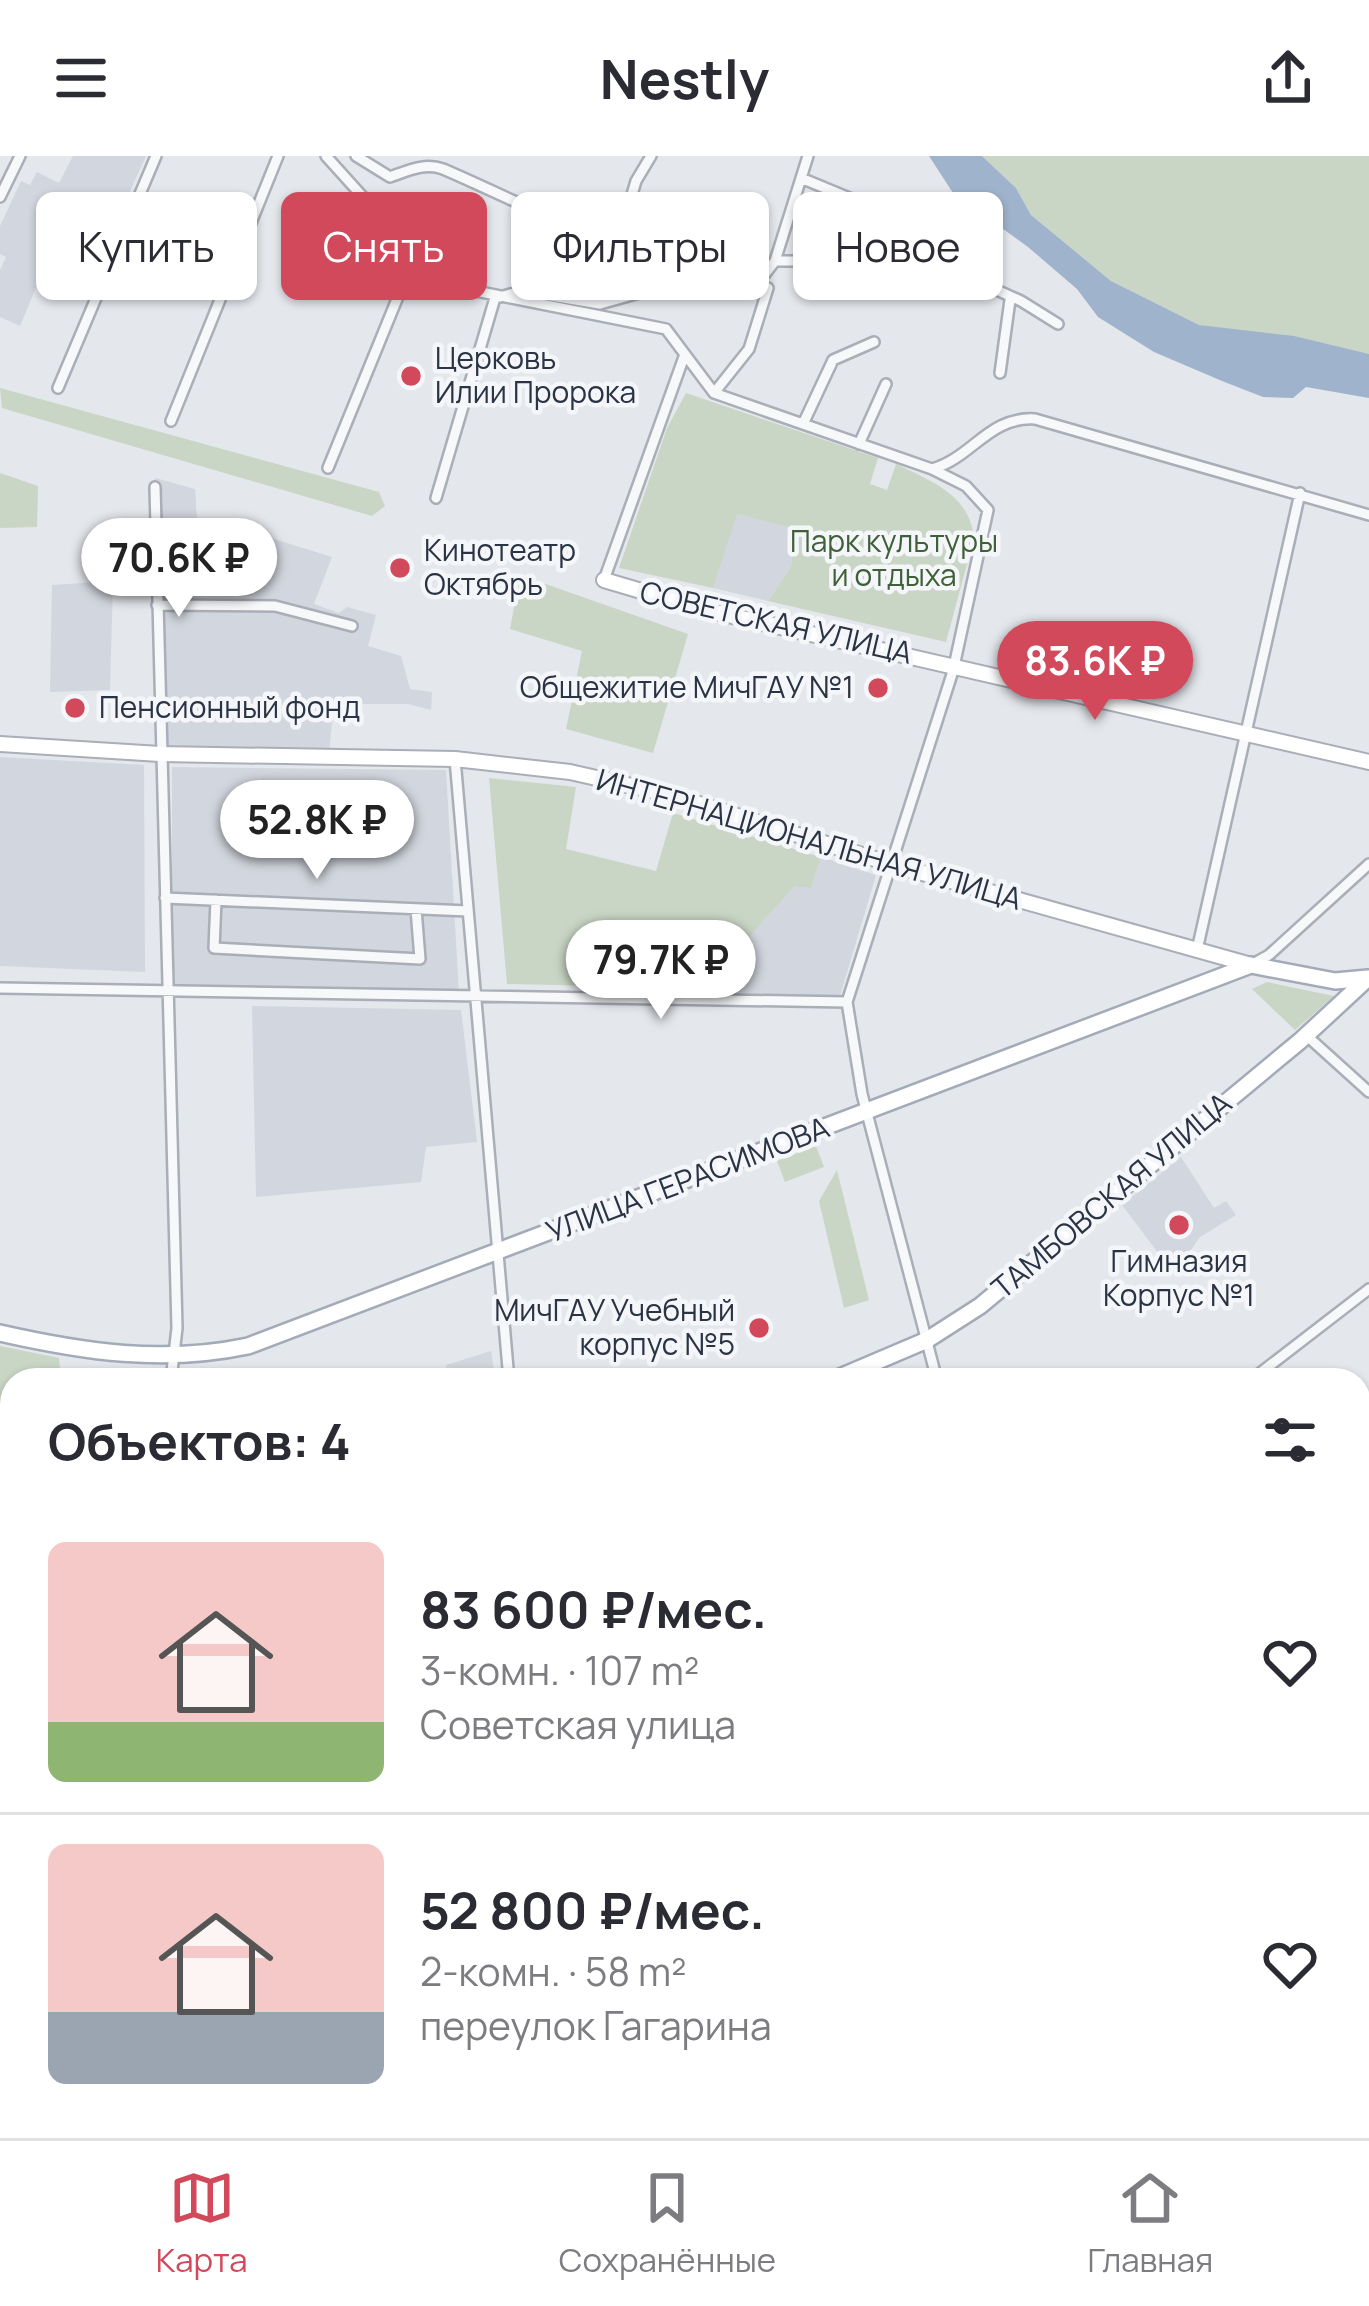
<!DOCTYPE html>
<html lang="ru">
<head>
<meta charset="utf-8">
<style>
  :root { --surface:#fff; --page:#f2f2f3; --text:#2b2b33; --muted:#7c7c81; --line:#e1e1e2; --accent:#d1495b }
  body { margin:0; font-family:Manrope,sans-serif; background:var(--page); color:var(--text); height:100vh; display:flex; flex-direction:column; font-size:45px; white-space:nowrap }
  * { box-sizing:border-box; margin:0 }
  p { font-size:39px; color:var(--muted) }
  .icon { flex:none; width:66px; height:66px; fill:none; stroke:currentColor; stroke-width:2; stroke-linecap:round; stroke-linejoin:round }
  .map { position:relative; flex:1; overflow:hidden }
  .sheet { position:absolute; left:0px; top:1212px; width:1371px; height:771px; display:flex; flex-direction:column; background:var(--surface); border-radius:36px 36px 0 0; box-shadow:0 3px 9px #0004 }
  .sheet>* { flex:none }
  .guide { position:absolute; left:36px; top:36px; width:1299px; height:108px; display:flex; gap:24px }
  .price { position:absolute; translate:-50% -102px; padding:0 27px; border-radius:42px; background:#fff; color:#222; font-size:39px; line-height:78px; filter:drop-shadow(0 3px 6px #0008) }
  .price::after { content:''; position:absolute; left:50%; top:72px; width:36px; height:27px; margin-left:-18px; background:inherit; clip-path:polygon(0 0,100% 0,50% 100%) }
  .price.current { background:var(--accent); color:#fff }
  ul { padding:0; list-style:none }
  li { display:flex; align-items:center; gap:36px; height:300px; padding:0 48px }
  li+li { border-top:3px solid var(--line) }
  li span { display:grid; place-items:center; flex:none; width:336px; height:240px; border-radius:18px; color:#555 }
  li>.icon { margin-inline-start:auto }
  span .icon { width:144px; height:144px; fill:#fffc; stroke-width:1 }
  li b { font-size:51px }
  h2 { display:flex; justify-content:space-between; align-items:center; height:144px; padding:0 48px; font-size:51px }
  .tag { padding:0 42px; border-radius:18px; background:var(--surface); box-shadow:0 3px 9px #0004; font-size:42px; line-height:108px }
  .tag.current { background:var(--accent); color:#fff }
  header { display:flex; justify-content:space-between; align-items:center; height:156px; padding:0 48px; background:var(--surface); font-size:54px; font-weight:700 }
  .dock { display:flex; justify-content:space-around; align-items:center; height:168px; border-top:3px solid var(--line); background:var(--surface); font-size:33px; color:var(--muted) }
  .dock a { display:grid; justify-items:center; gap:6px }
  .dock .current { color:var(--accent) }
  .map>svg:first-child { display:block }
  .built { fill:#d2d6de }
  .green { fill:#c9d6c5 }
  .water { fill:#9fb4cc }
  .lines { fill:none; stroke-linecap:round; stroke-linejoin:round }
  .street-casing { stroke:#a9aeb7; stroke-width:14 }
  .secondary-casing { stroke:#a9aeb7; stroke-width:18 }
  .primary-casing { stroke:#a3abb8; stroke-width:20 }
  .street { stroke:#f7f8fa; stroke-width:9 }
  .secondary { stroke:#fff; stroke-width:14 }
  .primary { stroke:#fff; stroke-width:15 }
  .rail { stroke:#7d8696; stroke-width:3; stroke-dasharray:6 12; stroke-linecap:butt }
  .poi-dot { fill:#d1495b; stroke:#f4f6f9; stroke-width:4.5 }
  .labels { text-anchor:middle; stroke-width:9; stroke-linejoin:round; paint-order:stroke }
  .poi-label { font-size:30px; fill:#2b3445; stroke:#f4f6f9; text-anchor:start }
  .park-label { font-size:30px; fill:#3f6138; stroke:#f4f6f9 }
  .street-label { font-size:30px; fill:#2b3445; stroke:#f4f6f9 }
</style>
</head>
<body>
<header><svg class="icon" aria-label="menu" viewBox="0 0 24 24"><path d="M4 6h16M4 12h16M4 18h16"/></svg>Nestly<svg class="icon" aria-label="share" viewBox="0 0 24 24"><path d="M12 15V3M7 8l5-5 5 5M5 13v7h14v-7"/></svg></header>
<div class="map">
<svg width="1369" height="1982" viewBox="0 0 1369 1982">
  <rect width="100%" height="100%" fill="#e4e7ec"/>
  <path class="built" d="M73 0H146L92 118 50 98 20 170 0 161V114L6 101 0 98V70L21 25 30 29 37 16 59 27Z
    M155 322 195 333 201 426 229 429 232 370 332 401 314 448 339 457 347 451 376 459 368 490 401 500 410 533 432 536 431 554 408 548H334L329 596 160 589Z
    M736 358 794 371 791 411 768 445 713 432Z
    M113 425 110 534 50 536 52 429Z
    M0 601 144 609 145 816 0 810Z
    M172 611 446 614 459 838 172 828Z
    M821 701 876 719 840 840 713 838 706 832 707 794 735 795 796 729 811 731Z
    M252 850 461 854 477 986 426 991 421 1026 256 1041Z
    M1181 1001 1214 1052 1226 1045 1236 1059 1200 1081 1174 1118 1122 1049Z
    M491 1195 495 1222 448 1224 446 1209Z"/>
  <path class="green" d="M982 0H1369V198L1198 169 1111 125 1031 59 1016 32Z
    M0 232 379 336 385 350 372 360 2 252Z
    M686 237 878 302 870 328 887 334 896 308C931 325 970 339 974 382L946 486 768 445 791 411 794 372 737 358 713 432 619 412 667 272Z
    M0 317 38 330 37 371 0 372Z
    M520 419 688 478 653 597 566 573 582 495 510 473Z
    M489 622 576 631 566 693 656 715 673 657 821 701 811 732 795 730 735 796 707 794 706 832 507 828Z
    M1267 826 1334 840 1295 874 1252 833Z
    M816 990 824 1011 785 1026 777 1005Z
    M837 1014 869 1144 844 1152 819 1045Z
    M0 1190 59 1202 61 1224H12V1306L4 1313H0Z"/>
  <path class="water" d="M929 0H982L1016 32 1031 59 1111 125 1199 169 1294 180 1369 198V242L1306 231 1293 242 1263 241 1222 225 1154 196 1098 161 1077 133 1028 91 953 37Z"/>
  <g class="lines">
    <defs>
      <path id="street" d="M326 0 408 91 471 134 666 173 714 237 932 313 966 330 988 354 953 515 847 846 862 938 937 1224
        M356 0 390 21C407 15 425 6 443 13 546 57 649 119 765 118L775 105 808 0
        M801 22 895 61 906 93 1021 145 1058 168
        M0 41 20 0
        M617 89 636 25 651 0
        M775 105H799L899 135
        M404 126 438 115
        M500 141 521 135 600 148 711 117
        M1000 217 1010 144
        M58 232 156 0
        M714 237 749 193 768 132 728 128
        M171 265 278 0
        M803 268 833 204 874 186
        M859 288 886 228
        M328 312 404 126 408 91
        M932 313C972 302 989 260 1035 263L1369 359
        M155 331 177 1172 171 1224
        M436 342 495 142
        M604 424 685 198
        M157 449 275 450 352 470
        M455 603 509 1224
        M165 742 468 755
        M216 744 214 792 420 803 416 753
        M1197 794 1300 337
        M1251 809 1269 799 1369 708
        M0 832 847 846
        M1307 880 1369 936
        M1251 1224 1369 1133
        M1359 1441 1369 1433
        M1359 1462 1369 1479
        M0 1514 12 1492
        M1359 1724 1369 1718
        M0 1833 12 1835
        M207 1971 208 1982
        M579 1971 580 1982
        M1152 1971 1155 1982
        M636 1982 678 1971
        M885 1982 910 1971"/>
      <path id="secondary" d="M604 424 702 453 1369 606
        M0 588 160 598 455 603 570 616 667 638 894 709 1251 809"/>
      <path id="primary" d="M0 1177C84 1196 163 1208 248 1190L1251 809 1335 825 1368 822
        M833 1224 927 1184 980 1150 1300 885 1367 823
        M0 1433 12 1436"/>
    </defs>
    <use href="#street" class="street-casing"/>
    <use href="#secondary" class="secondary-casing"/>
    <use href="#primary" class="primary-casing"/>
    <use href="#street" class="street"/>
    <use href="#secondary" class="secondary"/>
    <use href="#primary" class="primary"/>
    <path class="rail" d="M1359 1939 1369 1934
      M1281 1982 1301 1971"/>
  </g>
  <g class="poi-dot">
    <circle cx="411" cy="220" r="12"/>
    <circle cx="400" cy="412" r="12"/>
    <circle cx="878" cy="532" r="12"/>
    <circle cx="75" cy="552" r="12"/>
    <circle cx="1179" cy="1069" r="12"/>
    <circle cx="759" cy="1172" r="12"/>
  </g>
  <g class="labels">
    <g class="poi-label">
      <text x="435" y="213">Церковь<tspan x="435" dy="34">Илии Пророка</tspan></text>
      <text x="424" y="405">Кинотеатр<tspan x="424" dy="34">Октябрь</tspan></text>
      <text x="854" y="542" text-anchor="end">Общежитие МичГАУ №1</text>
      <text x="99" y="562">Пенсионный фонд</text>
      <text x="1179" y="1116" text-anchor="middle">Гимназия<tspan x="1179" dy="34">Корпус №1</tspan></text>
      <text x="735" y="1165" text-anchor="end">МичГАУ Учебный<tspan x="735" dy="34">корпус №5</tspan></text>
    </g>
    <g class="park-label">
      <text x="894" y="396">Парк культуры<tspan x="894" dy="34">и отдыха</tspan></text>
    </g>
    <g class="street-label">
      <text transform="translate(776 467) rotate(13)" y="10">СОВЕТСКАЯ УЛИЦА</text>
      <text transform="translate(809 684) rotate(16)" y="10">ИНТЕРНАЦИОНАЛЬНАЯ УЛИЦА</text>
      <text transform="translate(688 1024) rotate(-21)" y="10">УЛИЦА ГЕРАСИМОВА</text>
      <text transform="translate(1112 1040) rotate(-40)" y="10">ТАМБОВСКАЯ УЛИЦА</text>
    </g>
  </g>
</svg>
<b class="price" style="left:179px;top:464px">70.6K ₽</b>
<b class="price current" style="left:1095px;top:567px">83.6K ₽</b>
<b class="price" style="left:317px;top:726px">52.8K ₽</b>
<b class="price" style="left:661px;top:866px">79.7K ₽</b>
<div class="guide">
<a class="tag">Купить</a>
<a class="tag current">Снять</a>
<a class="tag">Фильтры</a>
<a class="tag">Новое</a>
</div>
<section class="sheet">
<h2>Объектов: 4<svg class="icon" aria-label="filters" viewBox="0 0 24 24"><path d="M4 7h16M4 17h16"/><circle cx="9" cy="7" r="2"/><circle cx="15" cy="17" r="2"/></svg></h2>
<ul>
<li><span style="background:linear-gradient(#f6c9c9 75%,#8fb573 0)"><svg class="icon" aria-label="home" viewBox="0 0 24 24"><path d="M3 11l9-7 9 7M6 9v11h12V9"/></svg></span><div><b>83 600 ₽/мес.</b><p>3-комн. · 107 m²</p><p>Советская улица</p></div><svg class="icon" aria-label="heart" viewBox="0 0 24 24"><path d="M12 20l-8-8c-3-5 5-10 8-4 3-6 11-1 8 4z"/></svg></li>
<li><span style="background:linear-gradient(#f6c9c9 70%,#9aa5b1 0)"><svg class="icon" aria-label="home" viewBox="0 0 24 24"><path d="M3 11l9-7 9 7M6 9v11h12V9"/></svg></span><div><b>52 800 ₽/мес.</b><p>2-комн. · 58 m²</p><p>переулок Гагарина</p></div><svg class="icon" aria-label="heart" viewBox="0 0 24 24"><path d="M12 20l-8-8c-3-5 5-10 8-4 3-6 11-1 8 4z"/></svg></li>
</ul>
</section>
</div>
<nav class="dock">
<a class="current"><svg class="icon" aria-label="map" viewBox="0 0 24 24"><path d="M3 6l6-2 6 2 6-2v14l-6 2-6-2-6 2zM9 4v14M15 6v14"/></svg>Карта</a>
<a><svg class="icon" aria-label="saved" viewBox="0 0 24 24"><path d="M7 4h10v16l-5-4-5 4z"/></svg>Сохранённые</a>
<a><svg class="icon" aria-label="home" viewBox="0 0 24 24"><path d="M3 11l9-7 9 7M6 9v11h12V9"/></svg>Главная</a>
</nav>
</body>
</html>
